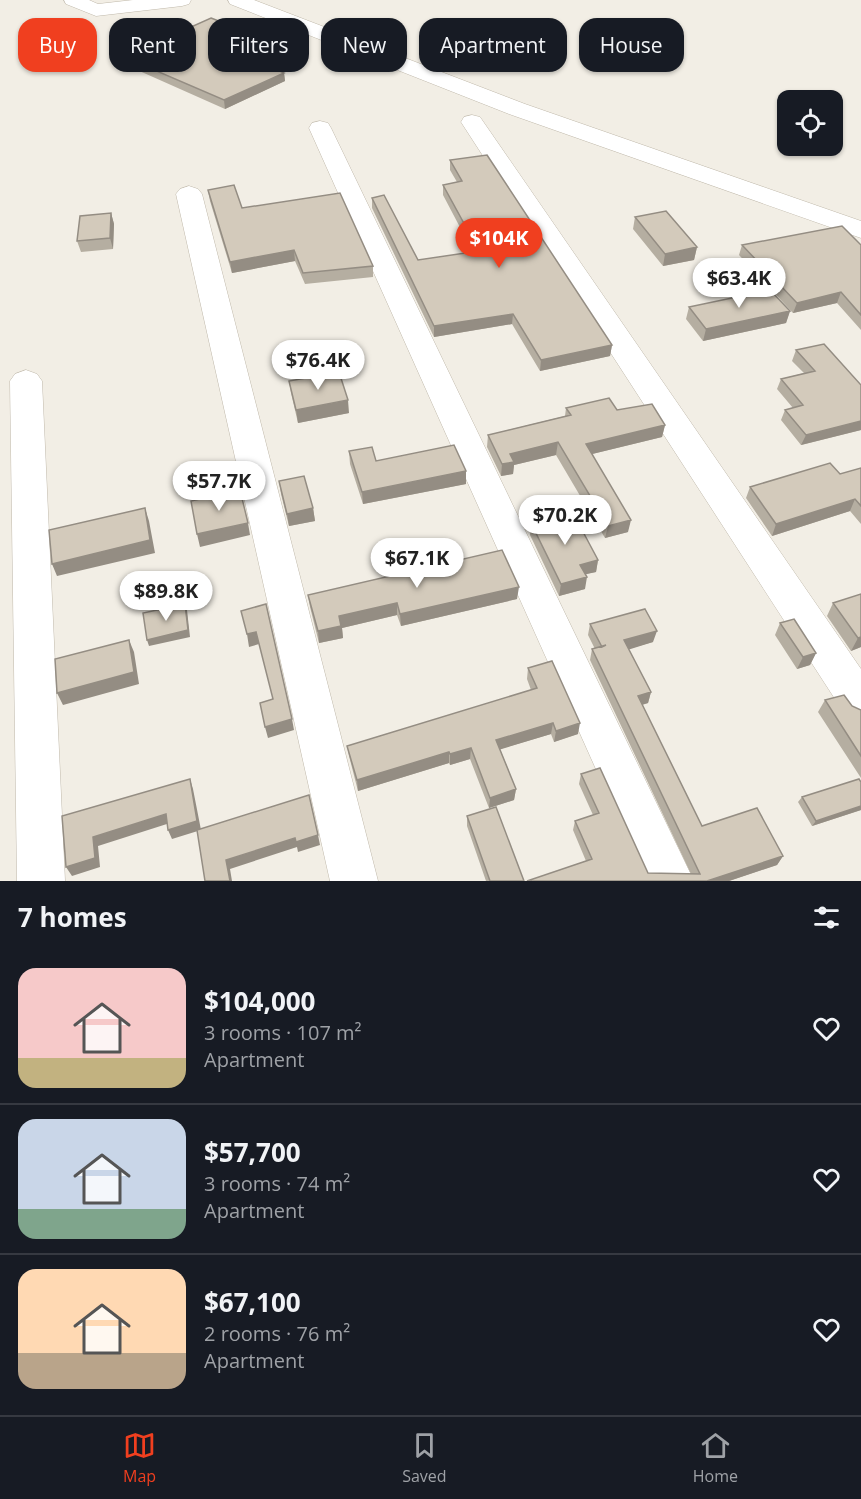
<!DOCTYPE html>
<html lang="en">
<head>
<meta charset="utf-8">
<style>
  :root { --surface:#171b24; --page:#20242c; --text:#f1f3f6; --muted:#9ea1a6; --line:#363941; --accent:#f03f1f }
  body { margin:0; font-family:"Open Sans",sans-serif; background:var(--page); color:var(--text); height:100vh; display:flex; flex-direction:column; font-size:22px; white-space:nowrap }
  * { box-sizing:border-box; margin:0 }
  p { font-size:20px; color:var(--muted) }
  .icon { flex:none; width:33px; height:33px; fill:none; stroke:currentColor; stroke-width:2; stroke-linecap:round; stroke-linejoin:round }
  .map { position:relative; height:881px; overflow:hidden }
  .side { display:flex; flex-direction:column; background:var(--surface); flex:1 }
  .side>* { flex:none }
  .banner { position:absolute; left:18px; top:18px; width:825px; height:54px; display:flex; gap:12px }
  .buttons { position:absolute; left:777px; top:90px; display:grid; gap:12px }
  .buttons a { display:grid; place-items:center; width:66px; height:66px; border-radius:12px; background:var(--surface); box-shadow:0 2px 4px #0004; font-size:30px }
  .price { position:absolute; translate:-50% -51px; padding:0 14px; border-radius:21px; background:#fff; color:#222; font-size:20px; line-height:39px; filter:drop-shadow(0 2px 3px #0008) }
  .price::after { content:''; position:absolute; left:50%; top:36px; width:18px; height:14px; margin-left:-9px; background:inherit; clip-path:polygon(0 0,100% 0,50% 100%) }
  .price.current { background:var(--accent); color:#fff }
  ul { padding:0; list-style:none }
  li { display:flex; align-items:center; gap:18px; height:150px; padding:0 18px }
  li+li { border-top:2px solid var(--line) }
  li span { display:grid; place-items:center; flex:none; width:168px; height:120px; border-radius:18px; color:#555 }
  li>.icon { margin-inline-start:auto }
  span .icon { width:72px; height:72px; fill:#fffc; stroke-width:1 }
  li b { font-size:26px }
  h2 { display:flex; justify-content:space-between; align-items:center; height:72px; padding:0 18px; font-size:26px }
  .chip { padding:0 21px; border-radius:18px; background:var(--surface); box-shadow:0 2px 4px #0004; font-size:21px; line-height:54px }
  .chip.current { background:var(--accent); color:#fff }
  .tabs { display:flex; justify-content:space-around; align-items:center; height:84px; border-top:2px solid var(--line); background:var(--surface); font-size:16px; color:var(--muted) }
  .tabs a { display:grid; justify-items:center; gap:3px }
  .tabs .current { color:var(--accent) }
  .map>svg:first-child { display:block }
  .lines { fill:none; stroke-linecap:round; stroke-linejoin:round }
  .minor-casing { stroke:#c0b9ab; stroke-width:1 }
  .minor { fill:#fff; fill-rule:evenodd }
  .wall { fill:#b5aea1 }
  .shaded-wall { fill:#948d83 }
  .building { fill:#d3cabb; stroke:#948d83; stroke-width:1.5 }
</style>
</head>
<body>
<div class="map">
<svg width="861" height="881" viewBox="0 0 861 881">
  <rect width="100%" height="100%" fill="#f2eee5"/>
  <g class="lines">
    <defs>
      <path id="minor" d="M64 0H89L98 4 133 0H191L189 4 182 6 96 16 66 4Z
        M228 0H254L525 104 861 221V238L509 114 230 4Z
        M472 115 480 117 861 669V722L846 716 461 122 464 117Z
        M320 121 328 123 331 128 694 881H646L309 128 312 123Z
        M189 186 198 189 202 194 378 881H330L176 194 180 189Z
        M26 370 37 374 42 381 65 881H17L10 381 15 374Z"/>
    </defs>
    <use href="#minor" class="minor-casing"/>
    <use href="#minor" class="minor"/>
  </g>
  <path class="wall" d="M124 57 297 60 278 70 284 73 285 81 225 109 126 65Z
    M450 160 612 345 610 356 540 371 512 324 434 337 372 208V198L418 260 473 252 443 195V185L457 182 450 170Z
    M208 190 242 208 373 266V277L305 284 295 261 232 273 210 201Z
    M111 213 114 224 113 249 81 252 77 241Z
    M635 217 697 247 694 260 663 266 633 229Z
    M742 245H861V330L837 303 793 313 739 255Z
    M689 307 790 311 786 323 703 341 686 319Z
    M796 350 861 385V430L801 445 781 420 785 410 793 408 777 389 781 379 804 373 792 361Z
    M289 381 349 413 298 423 291 393Z
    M566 408 617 410 665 425 662 437 592 454 628 532 605 538 556 455 514 465 513 474 501 476 487 447 488 435 565 416Z
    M349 451 376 461 466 471V484L363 504 350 464Z
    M861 468V524L850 511 772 536 746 498 750 487 840 474Z
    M279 481 313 508 315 521 289 526 281 494Z
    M531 523 598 560 596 572 585 574V589L559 596 530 535Z
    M861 594V647L851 651 827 616 833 603Z
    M308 595 517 599 401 626 397 615 342 628 343 638 319 643 310 607Z
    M780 623 816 653 810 665 797 669 775 635Z
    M590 624 653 642 628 649 651 692 648 703 642 705 702 826 783 856 777 865 729 881H527L586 861 573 830 575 821 593 815 579 784 581 774 648 873 691 874 590 660 592 649H595L588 635Z
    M528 668 578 734 554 742 551 734 500 749 516 789 514 800 489 808 470 759 450 765 449 763 358 791 349 756 347 746 531 690 527 679Z
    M825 700 861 710V778L818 712Z
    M861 782V810L812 826 798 802 802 797Z
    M467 816 524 881H486L467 826Z"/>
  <path class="shaded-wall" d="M296 51 297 60 270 75 269 66Z
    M284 73 285 81 225 109 224 100Z
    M111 213 114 224 113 249 110 238Z
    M697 247 694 260 663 266 665 254Z
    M294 250 295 261 232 273 230 262Z
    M841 292 837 303 793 313 797 303Z
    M790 311 786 323 703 341 706 329Z
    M513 314 512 324 434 337V326Z
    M612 345 610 356 540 371 541 360Z
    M348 400 349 413 298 423 296 410Z
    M861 421V430L801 445 806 435Z
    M665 425 662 437 584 456 586 444Z
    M558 442 556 455 514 465 513 474 501 476 502 464 510 454Z
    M466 471V484L363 504 362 492Z
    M855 499 850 511 772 536 776 524Z
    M145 508 149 521 155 553 57 576 52 564Z
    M313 508 315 521 289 526 287 514Z
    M631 520 628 532 605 538 608 526Z
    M248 523 250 535 200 547 197 534Z
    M598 560 596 572 578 576 580 565Z
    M587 577 585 589 559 596 561 584Z
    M519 587 517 599 401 626 400 614Z
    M397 603V615L342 628 343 638 319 643 318 631 339 616Z
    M185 604 187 610 190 637 149 646 147 640Z
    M657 631 653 642 621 652 624 640Z
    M256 632 259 644 249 647 247 634Z
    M861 637V647L851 651 858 638Z
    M129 640 134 652 139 684 63 705 57 693Z
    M816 653 810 665 797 669 803 657Z
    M651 692 648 703 634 707 638 696Z
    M292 719 294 730 268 738 265 727Z
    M553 723 551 734 495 751 496 740Z
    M580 723 578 734 554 742 556 731Z
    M471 748 470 759 450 765V754Z
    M449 752V763L358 791 357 780Z
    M190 779 193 789 201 830 172 839 168 830Z
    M516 789 514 800 489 808 490 798Z
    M861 806V810L812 826 816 821Z
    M166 814 170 823 98 846 100 867 72 876 66 867 93 837Z
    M318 835 320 845 298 852 297 847 230 869 232 881H230L226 860 295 838Z
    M783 856 777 865 729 881H707Z"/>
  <path class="building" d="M211 18 296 51 269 66 284 73 224 100 124 57Z
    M487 155 612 345 541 360 513 314 434 326 372 198 384 195 418 260 479 251 443 185 462 181 450 160Z
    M234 185 242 208 340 193 373 266 303 273 294 250 230 262 208 190Z
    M666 211 697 247 665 254 635 217Z
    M111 213 110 238 77 241 80 216Z
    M842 226 861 245V315L841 292 797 303 742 245Z
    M770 290 790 311 706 329 689 307Z
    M824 344 861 385V421L806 435 785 410 803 405 781 379 815 371 796 350Z
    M339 372 348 400 296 410 289 381Z
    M609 398 617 410 652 404 665 425 586 444 631 520 608 526 558 442 510 454 514 462 502 464 488 435 571 415 566 408Z
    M454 445 466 471 362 492 349 451 372 447 376 461Z
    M830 463 840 474 861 468V506L855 499 776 524 750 487Z
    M304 476 313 508 287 514 279 481Z
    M240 490 248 523 197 534 191 501Z
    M145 508 150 540 52 564 49 530Z
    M573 513 598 560 580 565 587 577 561 584 531 523Z
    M502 550 519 587 400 614 397 603 339 616 341 626 318 631 308 595Z
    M861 594V637L858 638 833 603Z
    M185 604 188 630 147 640 143 613Z
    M266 604 292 719 265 727 260 703 273 699 256 632 247 634 241 611Z
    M645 609 657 631 624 640 651 692 638 696 702 826 757 808 783 856 707 881H527L592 859 575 821 599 813 581 774 600 768 648 873 700 874 592 649 606 645 602 647 590 624Z
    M794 619 816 653 803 657 780 623Z
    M129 640 134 672 57 693 55 659Z
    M552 661 580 723 556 731 553 723 496 740 516 789 490 798 471 748 450 754 449 752 357 780 347 746 537 688 528 668Z
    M844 695 852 706 861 710V756L825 700Z
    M190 779 197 821 168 830 166 814 93 837 95 858 66 867 62 816Z
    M859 779 861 782V806L816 821 802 797Z
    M309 795 318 835 296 842 295 838 226 860 230 881H205L197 830Z
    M496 807 524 881H490L467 816Z"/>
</svg>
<div class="buttons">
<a><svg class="icon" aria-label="locate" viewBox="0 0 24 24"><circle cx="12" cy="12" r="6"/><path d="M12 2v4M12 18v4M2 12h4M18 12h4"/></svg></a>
</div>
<b class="price current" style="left:499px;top:269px">$104K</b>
<b class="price" style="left:739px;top:309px">$63.4K</b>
<b class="price" style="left:318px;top:391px">$76.4K</b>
<b class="price" style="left:219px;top:512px">$57.7K</b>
<b class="price" style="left:565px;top:546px">$70.2K</b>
<b class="price" style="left:417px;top:589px">$67.1K</b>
<b class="price" style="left:166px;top:622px">$89.8K</b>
<div class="banner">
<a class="chip current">Buy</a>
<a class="chip">Rent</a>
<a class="chip">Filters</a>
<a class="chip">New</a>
<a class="chip">Apartment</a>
<a class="chip">House</a>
</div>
</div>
<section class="side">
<h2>7 homes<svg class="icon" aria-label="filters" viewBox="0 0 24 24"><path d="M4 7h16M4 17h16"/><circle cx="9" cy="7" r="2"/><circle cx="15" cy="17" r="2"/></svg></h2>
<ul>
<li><span style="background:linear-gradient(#f6c9c9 75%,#c2b280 0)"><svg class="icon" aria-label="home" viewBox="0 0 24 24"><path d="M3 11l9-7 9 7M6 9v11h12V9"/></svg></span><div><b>$104,000</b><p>3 rooms · 107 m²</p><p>Apartment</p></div><svg class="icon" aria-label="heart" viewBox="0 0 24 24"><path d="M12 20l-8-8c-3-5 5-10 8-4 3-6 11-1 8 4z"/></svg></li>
<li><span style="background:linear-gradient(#c9d6e8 75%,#7fa58c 0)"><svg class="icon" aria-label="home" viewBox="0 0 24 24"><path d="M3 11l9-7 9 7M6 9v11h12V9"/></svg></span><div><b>$57,700</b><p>3 rooms · 74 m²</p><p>Apartment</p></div><svg class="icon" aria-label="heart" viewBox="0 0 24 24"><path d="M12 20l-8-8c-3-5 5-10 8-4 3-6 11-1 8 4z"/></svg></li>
<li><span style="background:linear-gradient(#ffd9b3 70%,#b9a48a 0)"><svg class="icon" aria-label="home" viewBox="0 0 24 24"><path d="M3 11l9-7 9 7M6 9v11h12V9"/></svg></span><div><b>$67,100</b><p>2 rooms · 76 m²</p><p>Apartment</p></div><svg class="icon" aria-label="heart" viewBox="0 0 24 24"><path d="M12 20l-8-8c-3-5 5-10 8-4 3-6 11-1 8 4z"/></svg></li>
</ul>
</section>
<nav class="tabs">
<a class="current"><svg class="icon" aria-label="map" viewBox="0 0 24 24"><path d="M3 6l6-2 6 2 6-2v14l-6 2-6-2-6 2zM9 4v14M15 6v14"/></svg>Map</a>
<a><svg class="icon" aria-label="saved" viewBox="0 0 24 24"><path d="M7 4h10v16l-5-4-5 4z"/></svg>Saved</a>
<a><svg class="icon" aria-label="home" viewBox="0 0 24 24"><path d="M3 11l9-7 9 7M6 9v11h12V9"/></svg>Home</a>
</nav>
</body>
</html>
